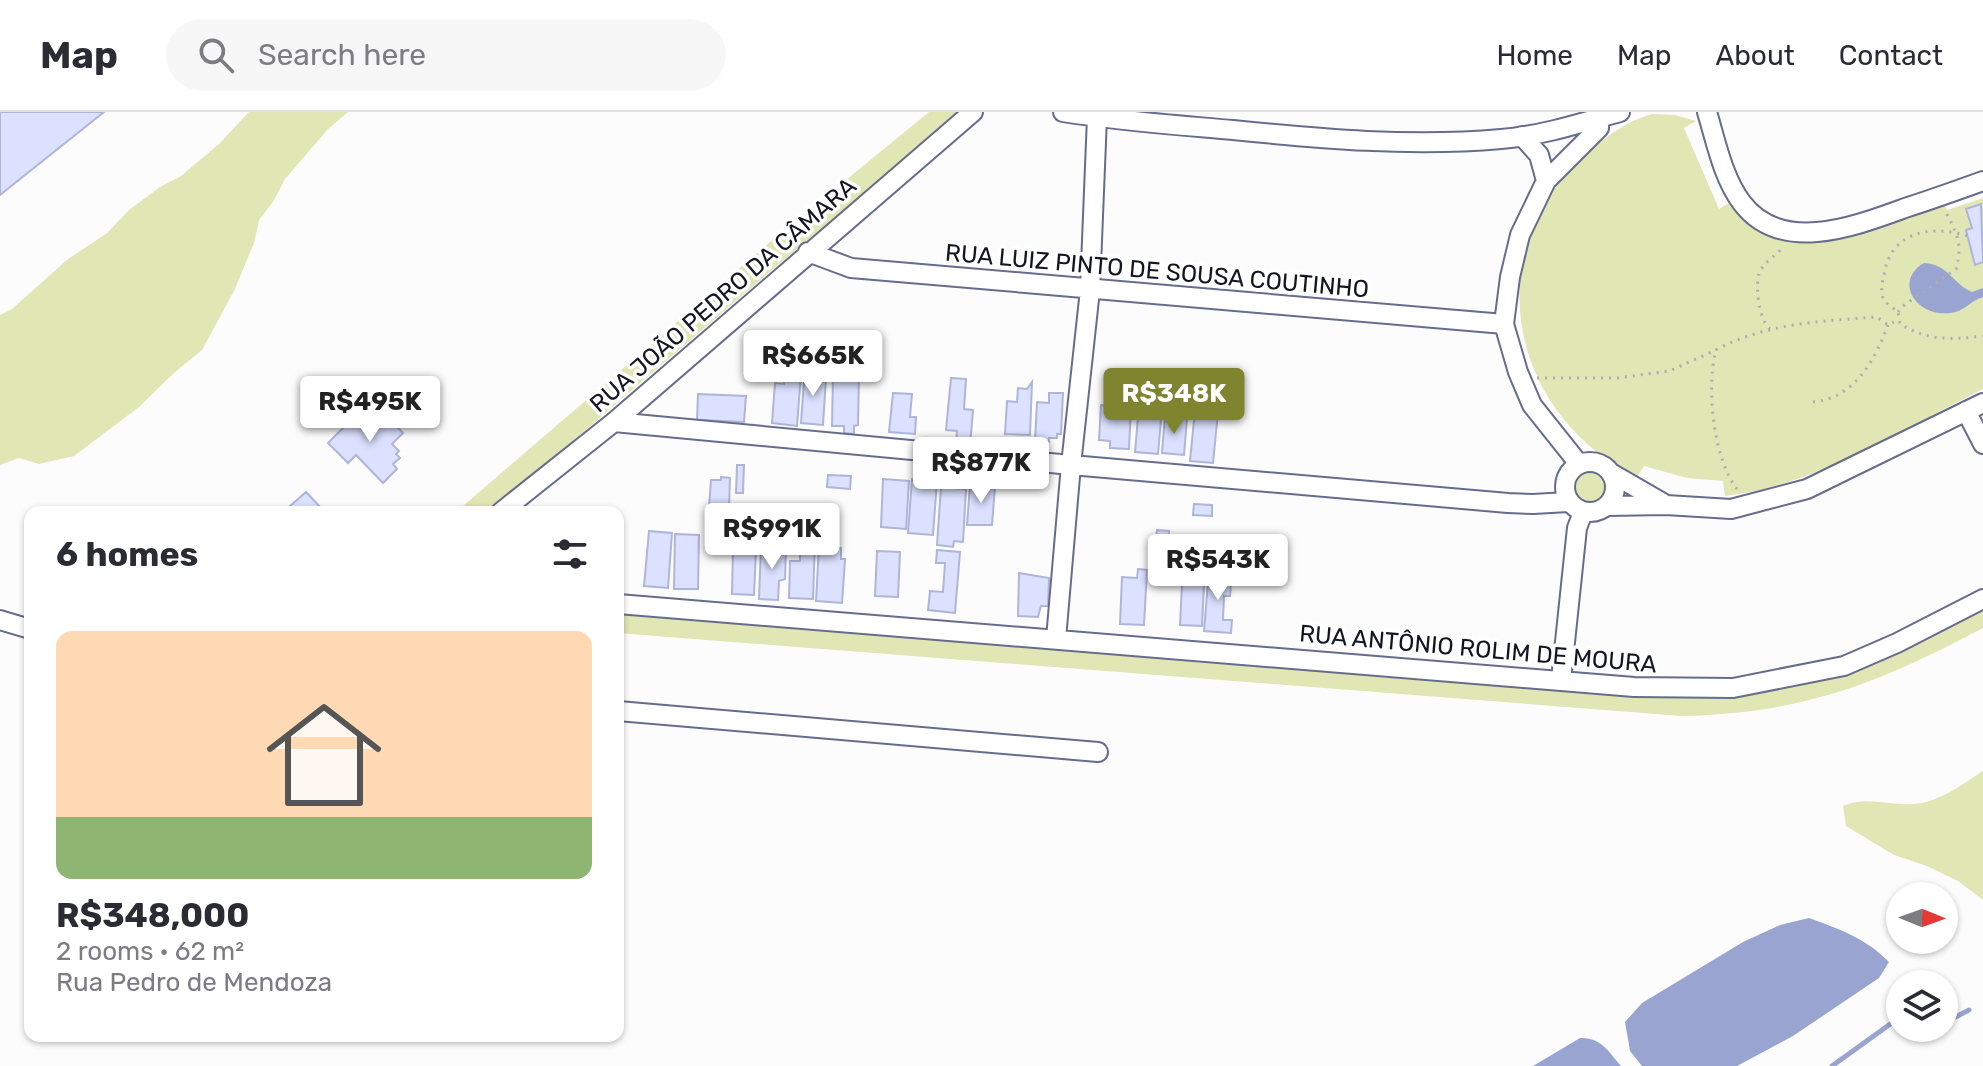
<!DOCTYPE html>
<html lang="en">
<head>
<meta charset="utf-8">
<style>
  :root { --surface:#fff; --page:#f7f7f7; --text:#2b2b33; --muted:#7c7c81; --line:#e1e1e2; --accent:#7f842f }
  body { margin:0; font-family:Rubik,sans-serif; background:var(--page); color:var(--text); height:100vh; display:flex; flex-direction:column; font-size:30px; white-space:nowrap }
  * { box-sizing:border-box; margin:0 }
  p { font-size:26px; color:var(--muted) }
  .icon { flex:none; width:44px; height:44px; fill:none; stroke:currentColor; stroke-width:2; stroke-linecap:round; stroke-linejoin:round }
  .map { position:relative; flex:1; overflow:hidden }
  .sheet { position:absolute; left:24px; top:394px; width:600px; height:536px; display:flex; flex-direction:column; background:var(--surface); border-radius:16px; box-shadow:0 2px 6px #0004 }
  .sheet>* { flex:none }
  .needle { width:52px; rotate:91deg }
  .tools { position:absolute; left:1886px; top:770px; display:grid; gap:16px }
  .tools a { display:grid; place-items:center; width:72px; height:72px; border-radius:50%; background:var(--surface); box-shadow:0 2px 6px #0004; font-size:40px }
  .price { position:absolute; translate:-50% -68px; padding:0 18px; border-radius:8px; background:#fff; color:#222; font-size:26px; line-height:52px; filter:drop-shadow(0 2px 4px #0008) }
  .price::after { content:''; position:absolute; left:50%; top:48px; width:24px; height:18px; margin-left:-12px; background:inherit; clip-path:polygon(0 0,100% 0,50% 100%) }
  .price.current { background:var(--accent); color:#fff }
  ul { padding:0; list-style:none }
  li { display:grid; align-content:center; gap:16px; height:424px; padding:0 32px }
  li+li { border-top:2px solid var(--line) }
  li span { display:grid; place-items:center; height:248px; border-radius:16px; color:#555 }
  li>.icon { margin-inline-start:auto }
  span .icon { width:144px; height:144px; fill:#fffc; stroke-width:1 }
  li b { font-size:34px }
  h2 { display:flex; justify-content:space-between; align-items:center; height:96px; padding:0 32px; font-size:34px }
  header { display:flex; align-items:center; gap:48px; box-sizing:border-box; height:112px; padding:0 40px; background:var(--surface); border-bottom:2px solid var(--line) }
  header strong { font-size:38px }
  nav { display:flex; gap:44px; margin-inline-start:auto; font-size:28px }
  .search { width:560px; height:72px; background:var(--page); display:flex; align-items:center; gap:20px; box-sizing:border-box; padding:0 28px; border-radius:44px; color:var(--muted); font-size:30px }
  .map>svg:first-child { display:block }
  .green { fill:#e1e6b5 }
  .water { fill:#9aa4d1 }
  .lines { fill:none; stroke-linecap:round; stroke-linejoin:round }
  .stream { stroke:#9aa4d1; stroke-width:5 }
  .building { fill:#dbe1fe; stroke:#aeb5d8; stroke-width:2 }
  .minor-casing { stroke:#666d8c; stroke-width:22 }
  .path { stroke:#acadb1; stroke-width:3; stroke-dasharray:2 6; stroke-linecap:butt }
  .minor { stroke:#fff; stroke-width:18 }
  .labels { text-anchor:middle; stroke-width:7; stroke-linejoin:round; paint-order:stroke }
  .street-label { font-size:24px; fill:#131622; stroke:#fff }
</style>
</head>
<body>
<header>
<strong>Map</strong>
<div class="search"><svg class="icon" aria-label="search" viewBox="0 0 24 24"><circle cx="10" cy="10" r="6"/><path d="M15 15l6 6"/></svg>Search here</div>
<nav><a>Home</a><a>Map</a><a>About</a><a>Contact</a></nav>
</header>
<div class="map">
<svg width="1983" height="954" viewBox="0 0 1983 954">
  <rect width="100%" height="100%" fill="#fcfcfc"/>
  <path class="green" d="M249 0H348L328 17 285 67 273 90 259 108 254 131 234 179 202 238 175 260 139 295 74 344 39 352 19 346 0 353V203L12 197 68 147 107 121 129 98 160 75 181 64 219 32Z
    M929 0H962L780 151 490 400H456L770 130Z
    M1653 2 1675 3 1696 9 1684 16 1719 97 1731 90C1782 166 1878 113 1943 90L1947 98 1983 86V277C1901 318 1818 373 1725 384L1723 369 1687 366 1644 354 1637 365C1509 303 1476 139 1586 42 1606 25 1627 8 1653 2Z
    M1569 375a20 20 0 1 1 40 0a20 20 0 1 1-40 0Z
    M1983 495V516C1877 572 1804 601 1682 604L618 521V499L1761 579 1828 565Z
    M1983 659V788L1958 769 1927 754 1894 743 1846 714 1843 694C1869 682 1898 698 1926 690 1946 685 1966 670 1983 659Z"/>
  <path class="water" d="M1924 151C1948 152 1953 172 1972 180L1983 176V185C1970 189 1964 200 1950 201 1916 205 1893 169 1924 151Z
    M1809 806C1839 817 1866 826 1889 850L1879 866 1793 924 1737 954H1642L1630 939 1625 910 1642 891 1743 830 1780 813Z
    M1580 926C1601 925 1609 940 1621 954H1533Z"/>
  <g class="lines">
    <path class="stream" d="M1944 911 1969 898
      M1924 916 1927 920 1934 916
      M1832 954 1900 905"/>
  </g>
  <path class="building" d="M0 0H104L0 83Z
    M1981 92 1983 150 1975 153 1966 118 1972 116 1966 97Z
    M805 256 818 257V265L826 266 823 313 801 311Z
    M785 261 801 262 797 314 772 311 775 271 784 272Z
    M833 261 859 262 858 313 854 314V322L844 321V314H832Z
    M951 266 966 267 964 297 973 298 970 334 956 333 957 319 946 318Z
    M1032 270 1030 323 1005 322 1007 289 1017 290 1018 276 1027 277Z
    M893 281 912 282 910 305H916L915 322 889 320Z
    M1049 281H1063L1061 322H1057V326H1049V330L1035 329 1037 290 1049 291Z
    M698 282 746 284 744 310 697 308Z
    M1101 293 1131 295 1129 337 1110 336V329L1099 328Z
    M1139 294 1162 296 1158 342 1135 340Z
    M361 298 374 311 384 302 403 321 392 332 399 339 396 342 400 346 393 352 397 357 383 371 356 343 348 351 328 331Z
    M1195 298 1218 300 1213 351 1190 349Z
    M1165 304 1187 306 1184 343 1162 341Z
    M737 353H744L743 381H736Z
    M828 363 851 364 850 377 827 375Z
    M721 365 730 366 729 397 709 396 711 368H721Z
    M883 367 909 369 906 417 881 415Z
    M912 367 937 369 933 423 908 421Z
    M970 373 995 374 992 413H967Z
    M941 375 966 377 963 430 954 429 953 435 937 433Z
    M306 380 325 400H295L290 394Z
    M1194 392 1212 393V404L1193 403Z
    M794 393 808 394V398H819V409H794Z
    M1157 418 1169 419 1167 440 1161 439V446L1154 445Z
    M649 419 672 421 668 476 644 474Z
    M675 422 699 423 698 477H674Z
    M800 427H815L813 487 789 486 790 449H800Z
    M761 433 786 434 785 467 779 469 778 488 759 487Z
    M819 434 841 436V447H845L842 491 816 489Z
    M733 437 756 438 754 483 732 482Z
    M937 438 960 440 955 501 928 498 930 479 943 480 945 451H936Z
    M877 439 900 440 898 485 875 484Z
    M1138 457 1147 458 1144 513 1120 512 1122 465 1137 466Z
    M1209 458 1232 460 1230 484H1224L1223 508H1232L1231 521 1204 519Z
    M1019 461 1049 466 1048 494H1041L1038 505 1018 504Z
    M1182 472 1204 473 1202 514 1180 513Z"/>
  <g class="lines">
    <defs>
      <path id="minor" d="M1063 0C1119 9 1176 13 1233 18 1321 27 1412 35 1501 27 1541 24 1581 11 1620 0
        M1707 0C1716 30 1723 66 1742 91 1782 144 1858 113 1908 95 1933 87 1958 78 1983 69
        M1522 24 1539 43 1546 69
        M808 140 851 156 1504 212
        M1966 299 1983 332
        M614 310 1071 353 1508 391 1533 392 1568 390
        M1565 375a25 25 0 1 1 50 0a25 25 0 1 1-50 0Z
        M1579 352 1532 293 1518 260 1504 212 1510 165 1520 123 1546 69 1599 16V0
        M1611 361 1663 391
        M1607 394 1666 393 1731 397 1807 377 1983 291
        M501 400 614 310 973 0
        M618 492 1634 575 1733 576 1844 554 1897 531 1983 487
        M0 508 30 517
        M1056 527 1071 353 1090 178 1097 5
        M1561 568 1577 416 1583 400
        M618 599 1098 640"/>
    </defs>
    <use href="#minor" class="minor-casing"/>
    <path class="path" d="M1967 124C1931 112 1890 120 1884 163 1882 171 1880 181 1884 188 1887 193 1894 196 1898 200L1900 212C1928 229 1952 228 1983 224
      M1898 200 1903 194 1956 157C1963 132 1957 121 1945 99
      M1770 217C1759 208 1755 176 1759 162 1763 150 1777 143 1784 134
      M1537 266H1618L1669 259 1716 238
      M1813 290C1855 286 1875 248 1888 213
      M1737 377C1713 346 1706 275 1716 238 1765 211 1823 209 1877 205L1888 213 1899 207"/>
    <use href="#minor" class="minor"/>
  </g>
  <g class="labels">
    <g class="street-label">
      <text transform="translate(1157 159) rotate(5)" y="8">RUA LUIZ PINTO DE SOUSA COUTINHO</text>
      <text transform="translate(723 183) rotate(-41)" y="8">RUA JOÃO PEDRO DA CÂMARA</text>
      <text transform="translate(1478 537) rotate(5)" y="8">RUA ANTÔNIO ROLIM DE MOURA</text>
    </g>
  </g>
</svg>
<div class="tools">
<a><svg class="needle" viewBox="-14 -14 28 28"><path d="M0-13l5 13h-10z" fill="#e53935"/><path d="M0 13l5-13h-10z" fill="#7c7c81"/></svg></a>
<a><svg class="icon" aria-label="layers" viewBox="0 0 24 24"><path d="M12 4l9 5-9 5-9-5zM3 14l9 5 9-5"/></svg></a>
</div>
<b class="price" style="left:813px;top:286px">R$665K</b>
<b class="price current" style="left:1174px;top:324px">R$348K</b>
<b class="price" style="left:370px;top:332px">R$495K</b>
<b class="price" style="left:981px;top:393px">R$877K</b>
<b class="price" style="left:772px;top:459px">R$991K</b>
<b class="price" style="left:1218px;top:490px">R$543K</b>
<section class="sheet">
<h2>6 homes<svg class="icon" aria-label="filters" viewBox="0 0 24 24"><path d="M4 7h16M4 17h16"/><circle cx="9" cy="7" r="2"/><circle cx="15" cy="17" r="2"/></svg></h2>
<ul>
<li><span style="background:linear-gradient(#ffd9b3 75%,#8fb573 0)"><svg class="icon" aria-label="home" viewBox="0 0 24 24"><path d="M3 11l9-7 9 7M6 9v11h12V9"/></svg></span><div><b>R$348,000</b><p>2 rooms · 62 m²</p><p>Rua Pedro de Mendoza</p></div></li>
</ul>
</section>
</div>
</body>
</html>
